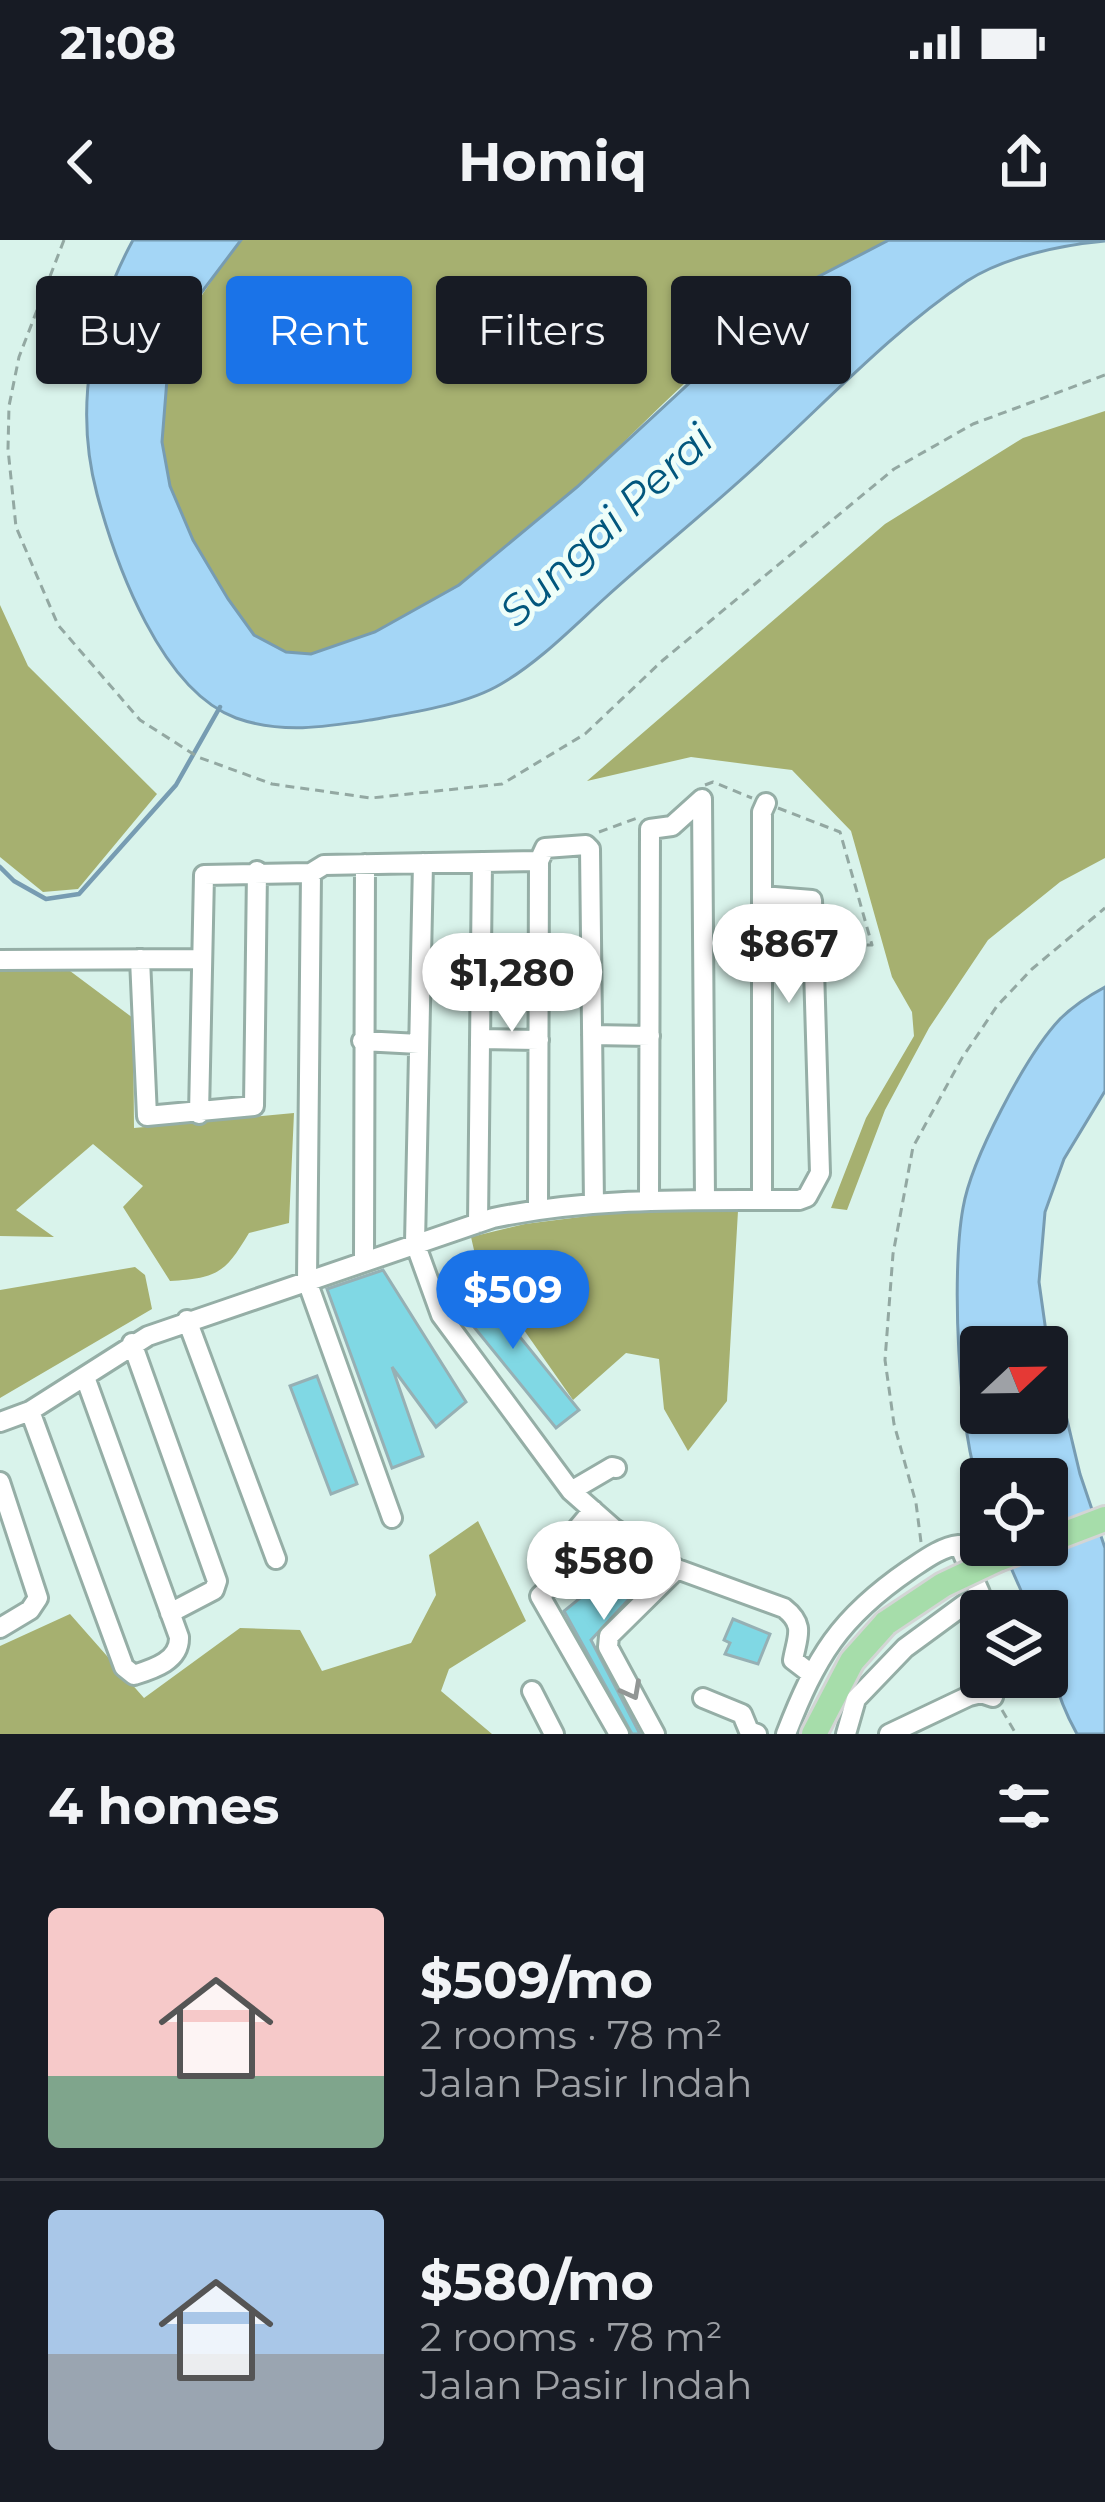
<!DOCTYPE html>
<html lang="en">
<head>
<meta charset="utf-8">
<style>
  :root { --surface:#171b24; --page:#242831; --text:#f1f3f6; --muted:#9ea1a6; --line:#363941; --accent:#1a73e8 }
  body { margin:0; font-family:Montserrat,sans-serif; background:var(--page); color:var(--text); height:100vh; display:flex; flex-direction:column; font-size:45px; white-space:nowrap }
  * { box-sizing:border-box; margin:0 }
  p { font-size:39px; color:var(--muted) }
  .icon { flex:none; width:66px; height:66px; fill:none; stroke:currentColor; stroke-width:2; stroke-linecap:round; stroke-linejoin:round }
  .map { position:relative; height:1494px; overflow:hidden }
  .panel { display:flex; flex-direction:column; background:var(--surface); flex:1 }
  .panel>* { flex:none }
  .banner { position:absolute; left:36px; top:36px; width:1035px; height:108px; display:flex; gap:24px }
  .needle { width:78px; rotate:68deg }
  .fabs { position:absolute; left:960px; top:1086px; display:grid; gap:24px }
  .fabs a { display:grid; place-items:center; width:108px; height:108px; border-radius:12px; background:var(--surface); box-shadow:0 3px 9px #0004; font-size:60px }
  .price { position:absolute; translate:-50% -102px; padding:0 27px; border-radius:42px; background:#fff; color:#222; font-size:39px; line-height:78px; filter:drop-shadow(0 3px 6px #0008) }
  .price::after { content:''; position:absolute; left:50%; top:72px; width:36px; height:27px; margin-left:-18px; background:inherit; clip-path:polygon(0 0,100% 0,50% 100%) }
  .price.current { background:var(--accent); color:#fff }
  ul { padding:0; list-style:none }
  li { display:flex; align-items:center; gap:36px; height:300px; padding:0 48px }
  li+li { border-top:3px solid var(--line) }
  li span { display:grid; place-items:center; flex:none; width:336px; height:240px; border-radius:12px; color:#555 }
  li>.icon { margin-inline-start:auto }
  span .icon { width:144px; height:144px; fill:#fffc; stroke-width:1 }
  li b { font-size:51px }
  h2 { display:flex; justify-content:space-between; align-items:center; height:144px; padding:0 48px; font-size:51px }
  .chip { padding:0 42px; border-radius:12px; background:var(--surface); box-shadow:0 3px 9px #0004; font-size:42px; line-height:108px }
  .chip.current { background:var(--accent); color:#fff }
  .status { display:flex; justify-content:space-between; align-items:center; height:84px; padding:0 60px; background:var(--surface); direction:ltr }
  .status svg { height:33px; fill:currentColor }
  header { display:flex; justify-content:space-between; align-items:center; height:156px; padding:0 48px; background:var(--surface); font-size:54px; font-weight:700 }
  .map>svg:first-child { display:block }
  .forest { fill:#a6b070 }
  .water { fill:#a4d6f6; stroke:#779cb2; stroke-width:3; fill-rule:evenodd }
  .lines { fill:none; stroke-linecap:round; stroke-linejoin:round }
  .stream { stroke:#779cb2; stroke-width:4.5 }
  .building { fill:#80d8e4; stroke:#96b0b4; stroke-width:3 }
  .minor-casing { stroke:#95aea6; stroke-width:24 }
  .major-casing { stroke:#d3d5d5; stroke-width:30 }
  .path { stroke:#93a8a2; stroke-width:3; stroke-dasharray:9 6; stroke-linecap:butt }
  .minor { stroke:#fff; stroke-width:18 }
  .major { stroke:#a6ddaa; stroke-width:24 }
  .major-bridge-casing { stroke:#d3d5d5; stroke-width:30; stroke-linecap:butt }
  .major-bridge { stroke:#a6ddaa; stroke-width:24 }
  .oneway { stroke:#929695 }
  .labels { text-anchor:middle; stroke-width:10; stroke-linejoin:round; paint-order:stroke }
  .water-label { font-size:42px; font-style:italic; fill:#02577d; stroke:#eefef9 }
</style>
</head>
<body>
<div class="status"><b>21:08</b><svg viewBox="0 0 49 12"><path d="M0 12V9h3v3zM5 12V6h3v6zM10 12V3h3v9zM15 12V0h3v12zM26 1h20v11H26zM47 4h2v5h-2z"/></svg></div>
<header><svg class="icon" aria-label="back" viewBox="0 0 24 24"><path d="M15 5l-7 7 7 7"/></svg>Homiq<svg class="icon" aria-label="share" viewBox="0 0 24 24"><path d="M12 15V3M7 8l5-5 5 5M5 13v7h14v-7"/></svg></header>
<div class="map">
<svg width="1105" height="1494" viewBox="0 0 1105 1494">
  <rect width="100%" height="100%" fill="#d9f3eb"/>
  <path class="forest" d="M241 0H889C834 29 783 57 736 97 622 193 482 368 337 408 320 413 301 417 284 411 274 407 259 400 252 393 221 361 180 285 169 242 161 207 158 160 169 125 183 78 212 39 241 0Z
    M1105 171V618L1060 642 988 700 929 788 885 870 847 970 831 968 866 878 914 796 912 772 892 737 851 591 792 530 691 517 587 541 885 284 1023 198Z
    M0 365 28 426 157 554 78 649 43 652 0 617Z
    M0 722 62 725 133 778 134 888 294 873 289 983 249 993C225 1033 218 1038 170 1041L123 967 143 946 93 904 16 970 54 997 0 996Z
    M643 969 738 971 727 1161 688 1211 664 1169 659 1119 626 1113 573 1160 477 1023 471 997 525 984Z
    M135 1027 145 1035 152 1069 0 1158V1050Z
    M478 1281 526 1381 449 1429 441 1451 492 1494H0V1406L70 1374 144 1458 240 1388 300 1390 322 1431 411 1403 436 1355 429 1315Z"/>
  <path class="water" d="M133 0H241L201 53 168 127 162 202 170 246 193 300 228 359 254 395 286 412 311 414 375 392 459 345 577 247 766 72 808 42 889 0 1105 1C1061 5 1004 17 967 41 895 89 832 156 769 214 716 264 659 309 605 358 573 387 539 422 501 444 466 465 410 473 370 480 325 487 281 494 236 478 161 450 116 325 97 254 74 168 91 77 133 0Z
    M1105 747V851L1064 919 1045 972 1039 1042 1046 1092 1080 1234 1105 1308V1494H1077C1054 1453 1047 1417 1047 1371H1030L1001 1305H1047V1239H981V1253C958 1190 951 1034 963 968 971 920 1026 815 1060 779 1072 767 1090 755 1105 747ZM981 1107H1047V1173H981Z"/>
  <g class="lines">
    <path class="stream" d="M0 627 14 641 46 659 79 654 176 545 220 467"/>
  </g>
  <path class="building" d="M383 1030 466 1162 436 1187 392 1127 423 1216 392 1228 327 1049Z
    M470 1035 579 1170 556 1188 448 1055Z
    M317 1136 357 1244 331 1254 290 1146Z
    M622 1324 641 1346 591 1400 640 1494H632L564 1371Z
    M733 1379 770 1394 758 1424 725 1414 730 1403 724 1400Z"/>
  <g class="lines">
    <defs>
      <path id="minor" d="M702 559 705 960
        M539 621 545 608 586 605 590 609 594 964
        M423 623 415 1003 441 1075 571 1251 613 1288 677 1329 784 1368C806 1385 797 1397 793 1420L810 1433
        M311 633 307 1041 392 1278
        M140 719 147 876 254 866 257 631
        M0 720 202 719
        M592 795 650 796
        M480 799 539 800
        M362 801 419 804
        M199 874 204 635 311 633 324 625 539 621
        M649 959 650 589 672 586 702 559
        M762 960V572L766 563
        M538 969 539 621
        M478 983 482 622
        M364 1021 365 624
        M187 1080 276 1319
        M132 1103 217 1341 214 1350 170 1373
        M30 1171 124 1427 134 1435C153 1429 180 1421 179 1397L85 1137
        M0 1182 30 1171 148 1096 493 978C594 957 696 960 799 960L807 957 820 933 812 660 762 656
        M0 1242 38 1358 30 1370 0 1388
        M571 1251 612 1227 616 1228
        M613 1288 540 1356 619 1494
        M577 1289 593 1270
        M532 1451 554 1494
        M703 1458 742 1474 749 1491 757 1494
        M655 1494 608 1407 609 1396 677 1329
        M786 1494C816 1417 839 1378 909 1330 924 1320 941 1307 959 1305L980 1353 905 1408 856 1459 846 1494
        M889 1494 969 1456 981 1453 993 1457"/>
      <path id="major" d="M1047 1301 1105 1279
        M998 1319 1036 1305
        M814 1494 852 1421 886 1383"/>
    </defs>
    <use href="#minor" class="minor-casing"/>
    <use href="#major" class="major-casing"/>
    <path class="path" d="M64 0 19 117 9 166 8 209 16 287 58 385 140 480 198 517 272 544 371 558 502 544 585 494 662 421 894 229 973 184 1105 135
      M705 545 713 542 752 558
      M778 568 840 592 872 705H826
      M599 592 640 577
      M921 1302 916 1263 894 1184 885 1120 893 1014 913 907 962 818 997 766 1032 729 1105 668
      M1002 1470 1016 1494"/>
    <use href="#minor" class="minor"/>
    <use href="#major" class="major"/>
    <defs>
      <path id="major-bridge" d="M886 1383 943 1345 998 1319"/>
    </defs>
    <use href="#major-bridge" class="major-bridge-casing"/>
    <use href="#major-bridge" class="major-bridge"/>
  </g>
  <defs><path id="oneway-chevron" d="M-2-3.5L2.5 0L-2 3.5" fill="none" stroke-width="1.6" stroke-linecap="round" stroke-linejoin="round" transform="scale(3)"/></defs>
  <use class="oneway" href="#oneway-chevron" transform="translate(632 1451) rotate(62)"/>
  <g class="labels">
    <g class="water-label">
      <text transform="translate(606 285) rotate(-43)" y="15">Sungai Perai</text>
    </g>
  </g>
</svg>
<div class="fabs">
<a><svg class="needle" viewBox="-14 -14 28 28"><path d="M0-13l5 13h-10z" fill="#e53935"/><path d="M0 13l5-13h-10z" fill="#9ea1a6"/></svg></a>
<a><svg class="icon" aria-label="locate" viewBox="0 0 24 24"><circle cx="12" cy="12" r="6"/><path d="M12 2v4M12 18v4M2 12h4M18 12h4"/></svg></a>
<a><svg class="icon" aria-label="layers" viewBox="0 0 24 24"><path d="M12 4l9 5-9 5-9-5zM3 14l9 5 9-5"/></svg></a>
</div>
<b class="price" style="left:789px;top:766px">$867</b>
<b class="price" style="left:512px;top:795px">$1,280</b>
<b class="price current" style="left:513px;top:1112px">$509</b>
<b class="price" style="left:604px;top:1383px">$580</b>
<div class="banner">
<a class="chip">Buy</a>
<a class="chip current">Rent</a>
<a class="chip">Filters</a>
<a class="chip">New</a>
</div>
</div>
<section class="panel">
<h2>4 homes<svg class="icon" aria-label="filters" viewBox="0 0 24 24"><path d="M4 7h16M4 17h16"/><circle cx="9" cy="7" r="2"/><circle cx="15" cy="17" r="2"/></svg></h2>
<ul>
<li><span style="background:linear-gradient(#f6c9c9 70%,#7fa58c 0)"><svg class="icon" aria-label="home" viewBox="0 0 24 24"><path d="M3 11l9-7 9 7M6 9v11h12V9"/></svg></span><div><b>$509/mo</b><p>2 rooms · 78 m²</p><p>Jalan Pasir Indah</p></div></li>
<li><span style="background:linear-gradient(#a9c7e8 60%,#9aa5b1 0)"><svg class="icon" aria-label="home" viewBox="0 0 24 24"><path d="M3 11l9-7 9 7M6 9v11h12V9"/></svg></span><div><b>$580/mo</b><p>2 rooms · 78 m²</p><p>Jalan Pasir Indah</p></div></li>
</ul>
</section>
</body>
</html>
